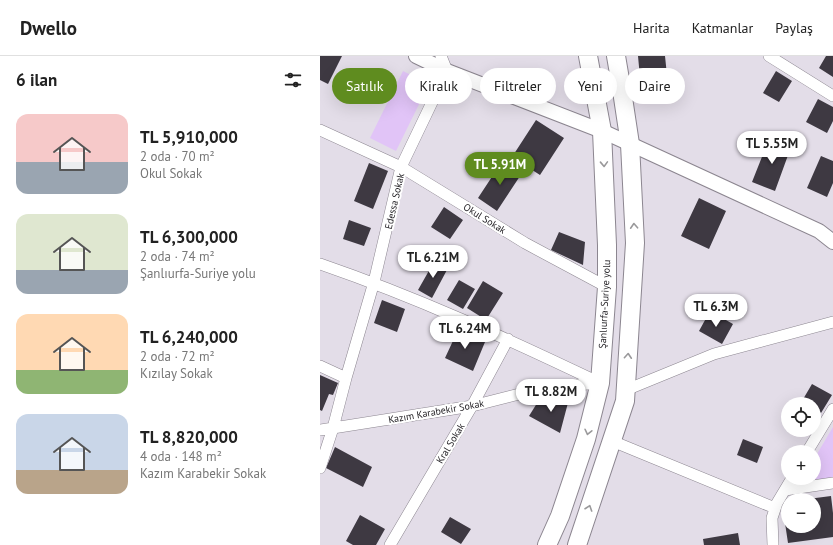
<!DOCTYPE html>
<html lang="tr">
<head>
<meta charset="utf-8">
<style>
  :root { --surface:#fff; --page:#f6f6f6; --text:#222; --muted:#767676; --line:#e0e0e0; --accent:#5f8c1f }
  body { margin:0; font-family:"PT Sans",sans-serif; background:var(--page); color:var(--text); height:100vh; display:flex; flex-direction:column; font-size:15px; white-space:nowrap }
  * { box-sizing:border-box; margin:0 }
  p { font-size:13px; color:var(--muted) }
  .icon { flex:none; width:22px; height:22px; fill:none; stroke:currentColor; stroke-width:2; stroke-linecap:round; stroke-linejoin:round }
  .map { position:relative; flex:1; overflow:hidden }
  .sheet { display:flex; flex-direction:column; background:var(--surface); width:320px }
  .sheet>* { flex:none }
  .guide { position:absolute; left:12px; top:12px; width:380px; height:36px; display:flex; gap:8px }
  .controls { position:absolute; left:461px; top:341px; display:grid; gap:8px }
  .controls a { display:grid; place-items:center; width:40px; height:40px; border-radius:50%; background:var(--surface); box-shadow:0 4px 16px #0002; font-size:20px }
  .price { position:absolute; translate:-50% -34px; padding:0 9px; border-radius:14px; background:#fff; color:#222; font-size:13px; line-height:26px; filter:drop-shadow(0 1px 2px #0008) }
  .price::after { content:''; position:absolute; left:50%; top:24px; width:12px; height:9px; margin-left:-6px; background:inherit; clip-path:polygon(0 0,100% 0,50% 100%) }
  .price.on { background:var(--accent); color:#fff }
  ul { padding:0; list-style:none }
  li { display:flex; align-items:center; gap:12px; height:100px; padding:0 16px }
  li span { display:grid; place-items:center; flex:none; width:112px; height:80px; border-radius:12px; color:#555 }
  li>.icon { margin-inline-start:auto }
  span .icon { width:48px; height:48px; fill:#fffc; stroke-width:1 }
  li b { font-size:17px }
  h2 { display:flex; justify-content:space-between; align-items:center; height:48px; padding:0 16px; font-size:17px }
  .pill { padding:0 14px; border-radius:18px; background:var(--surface); box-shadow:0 4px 16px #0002; font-size:14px; line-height:36px }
  .pill.on { background:var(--accent); color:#fff }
  header { display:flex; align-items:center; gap:24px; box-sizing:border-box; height:56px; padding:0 20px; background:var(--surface); border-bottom:1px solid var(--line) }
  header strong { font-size:19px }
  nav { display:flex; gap:22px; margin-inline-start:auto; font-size:14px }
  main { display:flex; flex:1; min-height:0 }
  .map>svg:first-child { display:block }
  .green { fill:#e1c4f7 }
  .building { fill:#3e3942 }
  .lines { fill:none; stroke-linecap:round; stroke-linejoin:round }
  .minor-casing { stroke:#8c8690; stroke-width:12 }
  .tertiary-casing { stroke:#8c8690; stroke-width:16 }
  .primary-casing { stroke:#8c8690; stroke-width:20 }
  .minor { stroke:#fff; stroke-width:11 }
  .tertiary { stroke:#fff; stroke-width:14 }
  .primary { stroke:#fff; stroke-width:18 }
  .oneway { stroke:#9a999b }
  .labels { text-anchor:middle; stroke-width:4; stroke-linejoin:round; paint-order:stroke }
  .street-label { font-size:10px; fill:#1f1d21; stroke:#fff }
</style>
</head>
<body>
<header>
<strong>Dwello</strong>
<nav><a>Harita</a><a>Katmanlar</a><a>Paylaş</a></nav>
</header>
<main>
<section class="sheet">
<h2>6 ilan<svg class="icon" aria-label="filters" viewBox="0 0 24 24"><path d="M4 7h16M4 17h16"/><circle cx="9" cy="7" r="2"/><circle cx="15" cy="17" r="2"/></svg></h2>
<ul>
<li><span style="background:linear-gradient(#f6c9c9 60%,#9aa5b1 0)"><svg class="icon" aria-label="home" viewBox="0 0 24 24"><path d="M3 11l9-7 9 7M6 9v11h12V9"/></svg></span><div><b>TL 5,910,000</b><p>2 oda · 70 m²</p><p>Okul Sokak</p></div></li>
<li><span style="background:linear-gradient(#dfe7d0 70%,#9aa5b1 0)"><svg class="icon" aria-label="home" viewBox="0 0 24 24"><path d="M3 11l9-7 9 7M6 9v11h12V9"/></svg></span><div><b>TL 6,300,000</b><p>2 oda · 74 m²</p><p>Şanlıurfa-Suriye yolu</p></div></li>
<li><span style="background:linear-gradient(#ffd9b3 70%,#8fb573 0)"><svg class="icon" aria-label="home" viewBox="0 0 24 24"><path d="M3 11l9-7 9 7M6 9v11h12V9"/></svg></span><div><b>TL 6,240,000</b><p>2 oda · 72 m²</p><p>Kızılay Sokak</p></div></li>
<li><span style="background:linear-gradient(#c9d6e8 70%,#b9a48a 0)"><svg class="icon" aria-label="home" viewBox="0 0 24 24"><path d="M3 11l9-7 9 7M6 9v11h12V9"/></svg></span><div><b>TL 8,820,000</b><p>4 oda · 148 m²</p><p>Kazım Karabekir Sokak</p></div></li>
</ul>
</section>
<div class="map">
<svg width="513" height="489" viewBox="0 0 513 489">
  <rect width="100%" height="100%" fill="#e3dde8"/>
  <path class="green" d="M83 15 109 28 76 95 50 82Z
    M513 371V422L485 428 484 422H494V403Z"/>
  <path class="building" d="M0 0H22L8 28 0 24Z
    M318 0H345L348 29 321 32Z
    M506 0H513V21L499 12Z
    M456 15 472 25 459 46 443 37Z
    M498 43 513 51V65L507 77 486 66Z
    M216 64 244 82 220 119 192 101Z
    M449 83 471 91 455 135 432 126Z
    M501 100 513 105V127L507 141 487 132Z
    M183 104 202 117 177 155 158 142Z
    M49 107 68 115 53 153 34 145Z
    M379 142 406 155 389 193 361 180Z
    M124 151 143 164 130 183 111 171Z
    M29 164 51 172 44 190 23 183Z
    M239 176 265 186 263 209 231 194Z
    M115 204 128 212 112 242 98 234Z
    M139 224 155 233 143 253 127 244Z
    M163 225 183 237 166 264 147 252Z
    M62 244 85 253 77 276 54 267Z
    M390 255 413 268 402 288 379 275Z
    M138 274 165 286 153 315 125 302Z
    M0 319 18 327 13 339 9 338 2 355 0 354Z
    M492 328 512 339 501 357 494 352V348H486L482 345Z
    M244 341 249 343 240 377 209 360 219 344 239 343Z
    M423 383 443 391 437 407 417 399Z
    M15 391 52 411 43 431 6 412Z
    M511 440 513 457V481L468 487 462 447 468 446V470H494V444L488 443Z
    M40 459 65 473 56 489H33L26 485Z
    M130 461 151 473 141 488 121 476Z
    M418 477 420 489H384L383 483Z"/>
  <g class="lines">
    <defs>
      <path id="minor" d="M449 0 513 40
        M0 74 81 111 205 187 287 231
        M0 208C96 241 188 283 280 327
        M0 310 26 322
        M306 334 394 298 513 266
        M0 374 152 350 223 332 279 327
        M292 385 455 452
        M487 396 513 353
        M0 412 13 372 26 322 54 226 81 111 127 15 121 0
        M465 434 513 427
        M70 489 152 350 188 283
        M453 489 452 462 457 447 472 422"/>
      <path id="tertiary" d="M96 0 127 15 282 75 499 175 513 186"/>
      <path id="primary" d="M227 489 240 460 266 383 280 327 287 231V189L282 75 268 0
        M257 489 305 345 315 187 310 88 302 35 296 0"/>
    </defs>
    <use href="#minor" class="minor-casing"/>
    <use href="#tertiary" class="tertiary-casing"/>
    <use href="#primary" class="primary-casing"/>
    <use href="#minor" class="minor"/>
    <use href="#tertiary" class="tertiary"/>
    <use href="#primary" class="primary"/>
  </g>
  <defs><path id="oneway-chevron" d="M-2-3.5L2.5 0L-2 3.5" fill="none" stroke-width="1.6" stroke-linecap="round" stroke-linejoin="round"/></defs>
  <g class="oneway">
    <use href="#oneway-chevron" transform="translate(284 108) rotate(88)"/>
    <use href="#oneway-chevron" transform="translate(314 170) rotate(-93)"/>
    <use href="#oneway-chevron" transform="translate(308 300) rotate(-86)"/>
    <use href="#oneway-chevron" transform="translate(268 376) rotate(103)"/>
    <use href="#oneway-chevron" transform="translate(269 452) rotate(-71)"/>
  </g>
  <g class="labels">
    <g class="street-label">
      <text transform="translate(74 145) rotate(-77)" y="4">Edessa Sokak</text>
      <text transform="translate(165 162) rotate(32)" y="4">Okul Sokak</text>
      <text transform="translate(284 248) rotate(-87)" y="4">Şanlıurfa-Suriye yolu</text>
      <text transform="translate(116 355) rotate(-10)" y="4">Kazım Karabekir Sokak</text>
      <text transform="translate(130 387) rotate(-59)" y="4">Kral Sokak</text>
    </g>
  </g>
</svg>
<div class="controls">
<a><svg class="icon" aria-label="locate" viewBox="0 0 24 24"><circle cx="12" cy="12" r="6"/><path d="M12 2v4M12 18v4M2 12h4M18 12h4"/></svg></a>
<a>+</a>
<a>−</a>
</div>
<b class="price" style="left:452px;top:109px">TL 5.55M</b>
<b class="price on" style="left:180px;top:130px">TL 5.91M</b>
<b class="price" style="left:113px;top:223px">TL 6.21M</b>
<b class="price" style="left:396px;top:272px">TL 6.3M</b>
<b class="price" style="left:145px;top:294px">TL 6.24M</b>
<b class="price" style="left:231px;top:357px">TL 8.82M</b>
<div class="guide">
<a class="pill on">Satılık</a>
<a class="pill">Kiralık</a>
<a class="pill">Filtreler</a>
<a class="pill">Yeni</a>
<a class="pill">Daire</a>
</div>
</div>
</main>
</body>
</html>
